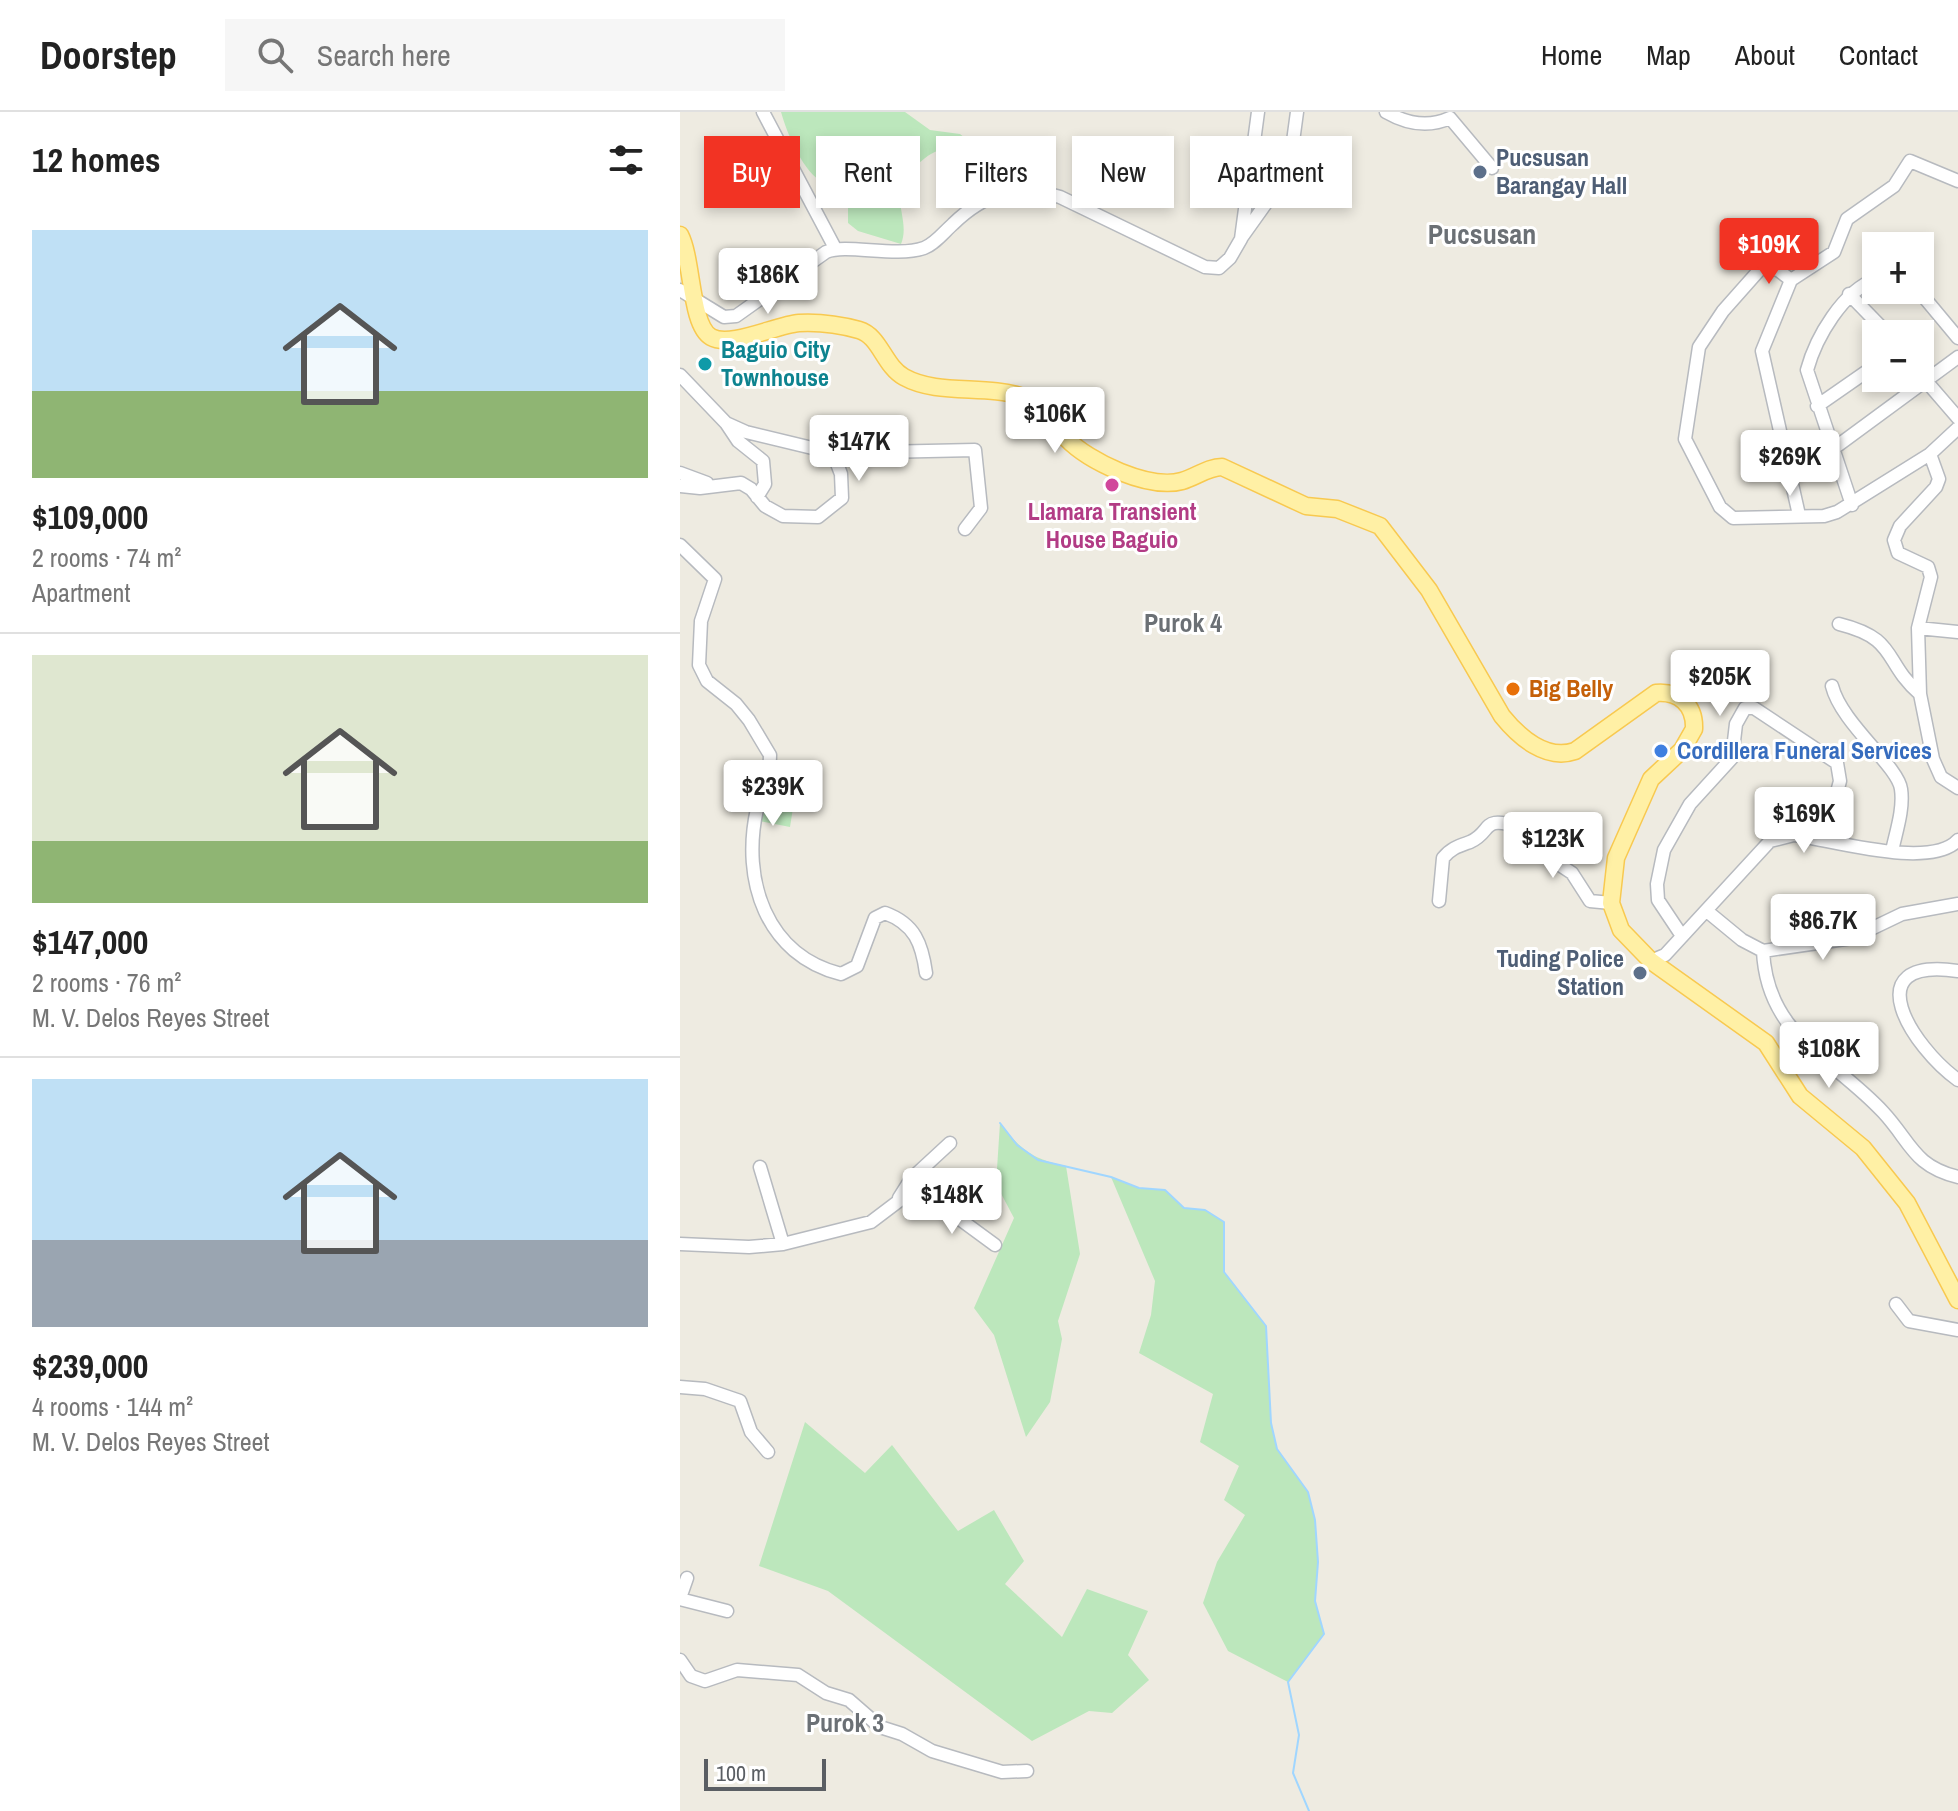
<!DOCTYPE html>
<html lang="en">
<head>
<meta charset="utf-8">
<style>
  :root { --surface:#fff; --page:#f6f6f6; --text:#222; --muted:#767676; --line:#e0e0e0; --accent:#f23323 }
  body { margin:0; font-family:"Archivo Narrow",sans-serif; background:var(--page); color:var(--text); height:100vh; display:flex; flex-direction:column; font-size:30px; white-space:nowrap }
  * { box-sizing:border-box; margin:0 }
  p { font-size:26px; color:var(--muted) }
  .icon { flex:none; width:44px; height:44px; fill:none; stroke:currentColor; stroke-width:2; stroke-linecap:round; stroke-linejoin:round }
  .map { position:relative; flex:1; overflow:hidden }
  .drawer { display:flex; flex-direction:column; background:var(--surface); width:680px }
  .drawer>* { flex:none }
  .guide { position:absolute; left:24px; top:24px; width:760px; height:72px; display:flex; gap:16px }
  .buttons { position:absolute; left:1182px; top:120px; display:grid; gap:16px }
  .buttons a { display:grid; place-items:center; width:72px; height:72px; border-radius:0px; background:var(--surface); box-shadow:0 4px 12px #0003; font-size:40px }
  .scale { position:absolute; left:24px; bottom:20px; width:122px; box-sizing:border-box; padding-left:8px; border:4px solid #5a5e63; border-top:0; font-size:22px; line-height:28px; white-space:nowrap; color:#5a5e63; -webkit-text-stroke:6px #fff; paint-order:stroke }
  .price { position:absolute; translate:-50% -68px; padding:0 18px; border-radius:8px; background:#fff; color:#222; font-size:26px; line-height:52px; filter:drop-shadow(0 2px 4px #0008) }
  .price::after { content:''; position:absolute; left:50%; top:48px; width:24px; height:18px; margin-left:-12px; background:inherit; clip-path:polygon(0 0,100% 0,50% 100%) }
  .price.selected { background:var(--accent); color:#fff }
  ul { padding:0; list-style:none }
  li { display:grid; align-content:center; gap:16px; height:424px; padding:0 32px }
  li+li { border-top:2px solid var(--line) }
  li span { display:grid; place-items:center; height:248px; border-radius:0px; color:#555 }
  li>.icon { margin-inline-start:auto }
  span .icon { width:144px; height:144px; fill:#fffc; stroke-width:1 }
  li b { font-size:34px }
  h2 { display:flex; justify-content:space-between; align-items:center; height:96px; padding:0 32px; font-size:34px }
  .tag { padding:0 28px; border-radius:0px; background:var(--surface); box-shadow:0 4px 12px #0003; font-size:28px; line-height:72px }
  .tag.selected { background:var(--accent); color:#fff }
  header { display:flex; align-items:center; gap:48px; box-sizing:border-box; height:112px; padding:0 40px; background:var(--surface); border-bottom:2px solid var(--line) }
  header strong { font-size:38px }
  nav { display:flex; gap:44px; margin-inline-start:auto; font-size:28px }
  .search { width:560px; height:72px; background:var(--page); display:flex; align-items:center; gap:20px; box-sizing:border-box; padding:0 28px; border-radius:0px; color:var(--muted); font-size:30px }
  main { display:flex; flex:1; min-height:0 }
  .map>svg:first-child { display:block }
  .green { fill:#bce7bc }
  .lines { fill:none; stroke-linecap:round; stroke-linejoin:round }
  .stream { stroke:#a0d6ff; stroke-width:2 }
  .minor-casing { stroke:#b7babf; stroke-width:15 }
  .major-casing { stroke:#f8c950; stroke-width:19 }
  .minor { stroke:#fff; stroke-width:12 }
  .major { stroke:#fff0a5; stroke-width:16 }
  .service-dot { fill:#5c6f8a; stroke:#fff; stroke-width:3 }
  .culture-dot { fill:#0f9aa8; stroke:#fff; stroke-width:3 }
  .hotel-dot { fill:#d1479c; stroke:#fff; stroke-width:3 }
  .food-dot { fill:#e8710a; stroke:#fff; stroke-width:3 }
  .shop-dot { fill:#3f7fe0; stroke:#fff; stroke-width:3 }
  .labels { text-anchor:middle; stroke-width:6; stroke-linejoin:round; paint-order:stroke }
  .service-label { font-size:24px; font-weight:bold; fill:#4e5e75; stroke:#fff; text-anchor:start }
  .culture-label { font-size:24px; font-weight:bold; fill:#0d838f; stroke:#fff; text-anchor:start }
  .hotel-label { font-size:24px; font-weight:bold; fill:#b23c85; stroke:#fff }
  .food-label { font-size:24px; font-weight:bold; fill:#c56008; stroke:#fff; text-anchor:start }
  .shop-label { font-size:24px; font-weight:bold; fill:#366cbe; stroke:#fff; text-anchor:start }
  .neighbourhood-label { font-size:26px; font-weight:bold; fill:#6b7075; stroke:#fff }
  .quarter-label { font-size:28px; font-weight:bold; fill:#6b7075; stroke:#fff }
</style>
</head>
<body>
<header>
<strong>Doorstep</strong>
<div class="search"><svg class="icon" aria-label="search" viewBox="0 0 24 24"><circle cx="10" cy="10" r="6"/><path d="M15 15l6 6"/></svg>Search here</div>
<nav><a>Home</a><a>Map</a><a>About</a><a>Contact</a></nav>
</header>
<main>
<section class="drawer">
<h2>12 homes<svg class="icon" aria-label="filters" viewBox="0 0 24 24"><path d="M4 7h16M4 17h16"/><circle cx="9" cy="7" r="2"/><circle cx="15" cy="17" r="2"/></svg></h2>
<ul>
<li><span style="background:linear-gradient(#bfe0f5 65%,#8fb573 0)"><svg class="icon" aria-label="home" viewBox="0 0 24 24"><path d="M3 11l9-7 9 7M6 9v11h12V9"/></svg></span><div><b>$109,000</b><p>2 rooms · 74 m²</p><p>Apartment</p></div></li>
<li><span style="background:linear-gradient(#dfe7d0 75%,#8fb573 0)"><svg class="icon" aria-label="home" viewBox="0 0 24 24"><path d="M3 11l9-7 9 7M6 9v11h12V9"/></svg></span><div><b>$147,000</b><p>2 rooms · 76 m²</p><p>M. V. Delos Reyes Street</p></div></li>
<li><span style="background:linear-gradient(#bfe0f5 65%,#9aa5b1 0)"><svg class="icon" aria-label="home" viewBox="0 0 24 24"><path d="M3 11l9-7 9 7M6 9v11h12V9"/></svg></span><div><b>$239,000</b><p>4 rooms · 144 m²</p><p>M. V. Delos Reyes Street</p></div></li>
</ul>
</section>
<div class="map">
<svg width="1278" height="1699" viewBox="0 0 1278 1699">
  <rect width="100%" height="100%" fill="#eeebe1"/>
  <path class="green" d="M101 0H225L250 18 280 22 299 37 306 53 295 64 276 38C271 38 262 37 257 39 243 44 221 67 220 82 219 99 228 115 221 132L178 119 168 111V80C159 71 148 74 139 68 121 55 107 21 101 0Z
    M82 690 113 696 110 715 79 709Z
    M320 1011C341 1038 352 1047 386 1054L400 1142 378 1209 382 1227 370 1290 346 1325 314 1223 294 1196 334 1106 316 1072Z
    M431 1065 459 1076 485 1078 504 1096 525 1098 544 1110V1160L586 1214 591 1311 597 1337 628 1380 635 1408 638 1450 635 1489 644 1522 608 1570 548 1539 523 1491 537 1450 565 1403 544 1388 559 1354 520 1330 533 1282 459 1241 471 1203 475 1169Z
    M125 1310 185 1361 212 1333 278 1419 314 1398 344 1449 325 1472 382 1525 407 1477 468 1499 448 1543 469 1568 432 1601 409 1599 352 1629 148 1479 79 1454Z"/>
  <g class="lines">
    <path class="stream" d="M320 1011 337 1033 358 1048 431 1065 459 1076 485 1078 504 1096 525 1098 544 1110V1160L586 1214 591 1311 597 1337 628 1380 635 1408 638 1450 635 1489 644 1522 608 1570 619 1623 613 1661 629 1699"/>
    <defs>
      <path id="minor" d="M83 0 155 136
        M706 0C727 12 748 16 770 6L812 56
        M562 125 609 59 617 0
        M1111 168 1154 140 1167 107 1214 74 1230 49 1278 69
        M0 178 44 205 56 204 146 140C166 131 215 146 244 136 255 132 264 120 273 112 305 81 335 72 380 85L525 155 539 156 550 146 561 127 578 0
        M1238 178 1278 226
        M1169 182 1208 222
        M1240 262 1278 306
        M0 263 46 311 66 320 153 341 161 362 162 386 138 405 103 404 85 394 71 377 61 371 20 376 0 374
        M1137 294 1196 253
        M46 311 58 329 83 349 85 372 77 385
        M1153 337 1278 245
        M153 341 295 338 301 396 285 417
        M0 361 27 371
        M1172 393 1127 258C1136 225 1163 179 1196 167
        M1119 403 1082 239 1111 168 1098 158 1082 155 1043 199 1019 235 1005 327 1040 395 1053 406 1144 404 1157 400 1250 342 1278 316
        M0 433 35 467 21 509 19 553 27 569 56 592 69 608 90 643C90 663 82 678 77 697 61 768 86 843 161 862L177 854 195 806 205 801C235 812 242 832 246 861
        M1159 512C1219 527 1202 549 1240 582
        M1238 516 1251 465 1248 455 1218 441 1214 428 1220 414 1256 375 1259 367 1250 342
        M1278 520 1238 516 1240 582 1253 647 1261 665 1278 676
        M1152 574C1161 611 1218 654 1221 677 1224 697 1216 720 1212 739
        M759 789 763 746C771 736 779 734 790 730 814 719 799 703 840 715L854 736 892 761 910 789 931 791
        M1028 800 1062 828 1083 839 1172 826 1222 802 1278 792
        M1002 824 978 788 977 772 984 738 1010 692 1052 646 1056 612 1065 596H1074L1157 651 1160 669 1144 728
        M1083 839C1087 924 1153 946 1203 1000 1231 1030 1233 1054 1278 1065
        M971 849 985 843 1090 729 1114 723C1152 728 1251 758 1278 728
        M1278 859C1173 844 1233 936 1278 968
        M80 1055 103 1132
        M219 1086 231 1067 270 1031
        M0 1132 69 1135 103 1132 191 1110 228 1082 251 1086 315 1133
        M1216 1192 1229 1209 1278 1218
        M0 1275 25 1277 60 1289 71 1320 88 1340
        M0 1486 7 1466
        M0 1487 47 1499
        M0 1548 11 1564 25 1569 57 1558 118 1563 146 1581 169 1588 200 1615 222 1622 252 1639 322 1660 347 1659"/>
      <path id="major" d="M0 123C13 148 10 213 31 225 50 236 96 213 119 211 138 210 161 213 179 218 200 224 204 254 224 265 258 284 306 272 343 285 363 292 373 311 386 326 409 350 469 378 502 369 516 365 528 355 542 355L626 394 657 397 700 414 749 478 822 604C839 625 866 649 895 639L976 581C999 579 1015 593 1014 617L1002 638 971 667 936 746 931 791 941 818 971 849 1086 931 1120 984 1183 1036 1227 1091 1278 1188"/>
    </defs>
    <use href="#minor" class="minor-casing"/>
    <use href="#major" class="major-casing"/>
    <use href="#minor" class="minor"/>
    <use href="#major" class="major"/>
  </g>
  <g class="service-dot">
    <circle cx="800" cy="60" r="8"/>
    <circle cx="960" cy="861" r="8"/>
  </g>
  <circle class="culture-dot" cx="25" cy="252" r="8"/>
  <circle class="hotel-dot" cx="432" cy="373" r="8"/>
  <circle class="food-dot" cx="833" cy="577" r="8"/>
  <circle class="shop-dot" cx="981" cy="639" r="8"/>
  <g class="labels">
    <g class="service-label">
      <text x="816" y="54">Pucsusan<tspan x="816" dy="28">Barangay Hall</tspan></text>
      <text x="944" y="855" text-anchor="end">Tuding Police<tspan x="944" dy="28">Station</tspan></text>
    </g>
    <g class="culture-label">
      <text x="41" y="246">Baguio City<tspan x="41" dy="28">Townhouse</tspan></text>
    </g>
    <g class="hotel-label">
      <text x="432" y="408">Llamara Transient<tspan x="432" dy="28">House Baguio</tspan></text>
    </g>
    <g class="food-label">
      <text x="849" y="585">Big Belly</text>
    </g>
    <g class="shop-label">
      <text x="997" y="647">Cordillera Funeral Services</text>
    </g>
    <g class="neighbourhood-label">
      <text x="503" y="520">Purok 4</text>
      <text x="165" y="1620">Purok 3</text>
    </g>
    <g class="quarter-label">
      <text x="802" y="132">Pucsusan</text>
    </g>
  </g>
</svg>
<div class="buttons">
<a>+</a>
<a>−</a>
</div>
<div class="scale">100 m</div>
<b class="price selected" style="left:1089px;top:174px">$109K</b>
<b class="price" style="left:88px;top:204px">$186K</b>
<b class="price" style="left:375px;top:343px">$106K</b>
<b class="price" style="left:179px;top:371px">$147K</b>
<b class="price" style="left:1110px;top:386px">$269K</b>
<b class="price" style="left:1040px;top:606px">$205K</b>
<b class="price" style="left:93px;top:716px">$239K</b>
<b class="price" style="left:1124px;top:743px">$169K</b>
<b class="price" style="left:873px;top:768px">$123K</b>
<b class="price" style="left:1143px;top:850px">$86.7K</b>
<b class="price" style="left:1149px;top:978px">$108K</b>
<b class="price" style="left:272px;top:1124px">$148K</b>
<div class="guide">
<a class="tag selected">Buy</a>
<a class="tag">Rent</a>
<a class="tag">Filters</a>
<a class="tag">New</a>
<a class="tag">Apartment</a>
</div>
</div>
</main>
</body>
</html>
